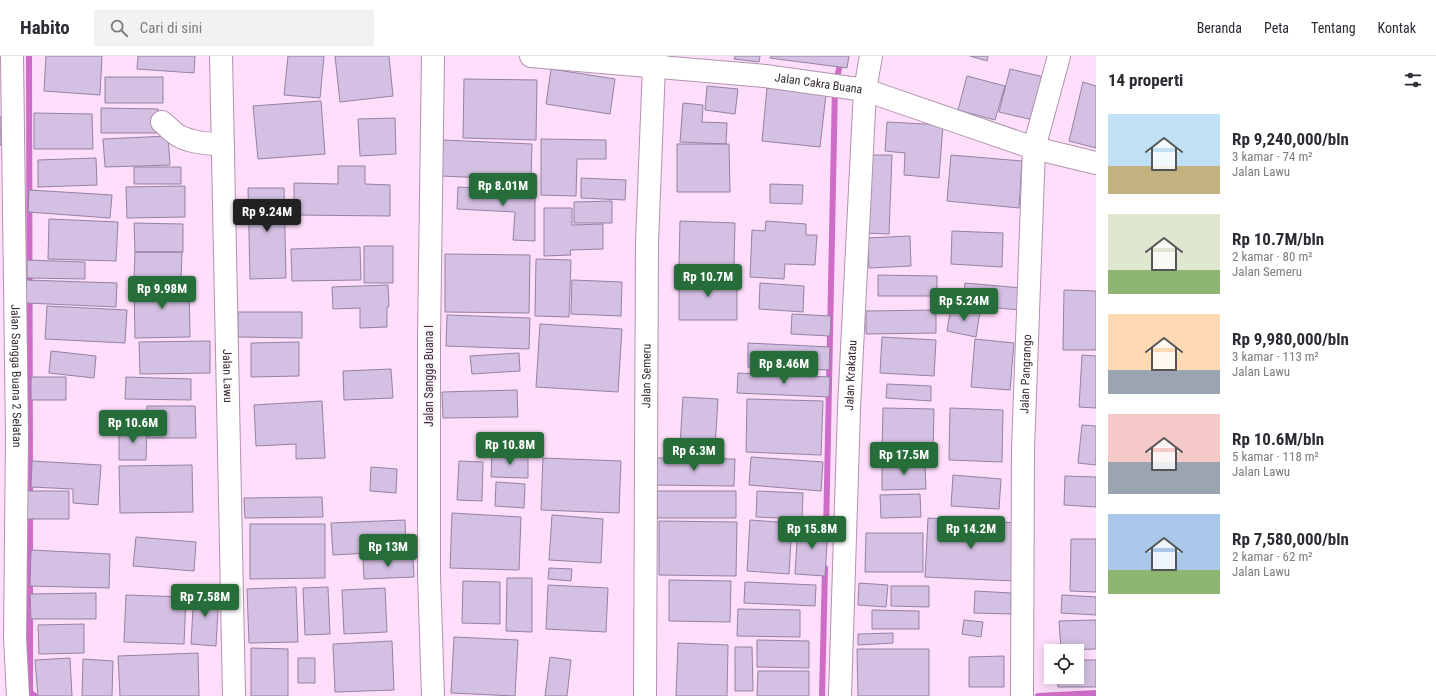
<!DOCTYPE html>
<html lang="id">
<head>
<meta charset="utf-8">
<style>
  :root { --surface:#fff; --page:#f2f2f3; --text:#2b2b33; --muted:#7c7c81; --line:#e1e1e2; --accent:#266d3a }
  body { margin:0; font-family:"Roboto Condensed",sans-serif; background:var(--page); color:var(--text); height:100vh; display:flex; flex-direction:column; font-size:15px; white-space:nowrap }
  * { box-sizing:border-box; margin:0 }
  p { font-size:13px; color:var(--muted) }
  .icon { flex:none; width:22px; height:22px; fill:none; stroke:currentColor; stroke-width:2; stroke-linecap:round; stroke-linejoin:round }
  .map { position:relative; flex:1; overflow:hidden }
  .drawer { display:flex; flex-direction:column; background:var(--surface); width:340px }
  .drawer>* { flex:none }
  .tools { position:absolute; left:1044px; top:588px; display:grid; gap:8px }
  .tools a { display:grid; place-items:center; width:40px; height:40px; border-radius:0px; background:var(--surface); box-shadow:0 2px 10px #0003; font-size:20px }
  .price { position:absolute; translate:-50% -34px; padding:0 9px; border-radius:4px; background:var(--accent); color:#fff; font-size:13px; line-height:26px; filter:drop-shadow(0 1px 2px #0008) }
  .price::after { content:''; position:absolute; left:50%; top:24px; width:12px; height:9px; margin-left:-6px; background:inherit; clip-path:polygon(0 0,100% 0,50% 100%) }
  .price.on { background:#222; color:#fff }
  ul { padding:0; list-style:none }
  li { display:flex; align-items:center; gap:12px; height:100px; padding:0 12px }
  li span { display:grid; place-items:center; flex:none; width:112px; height:80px; border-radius:0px; color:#555 }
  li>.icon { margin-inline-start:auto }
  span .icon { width:48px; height:48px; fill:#fffc; stroke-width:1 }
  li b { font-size:17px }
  h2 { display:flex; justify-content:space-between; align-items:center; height:48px; padding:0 12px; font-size:17px }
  header { display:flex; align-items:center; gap:24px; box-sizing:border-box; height:56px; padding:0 20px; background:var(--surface); border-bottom:1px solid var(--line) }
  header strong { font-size:19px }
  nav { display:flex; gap:22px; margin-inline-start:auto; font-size:14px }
  .search { width:280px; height:36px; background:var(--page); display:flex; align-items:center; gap:10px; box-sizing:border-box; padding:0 14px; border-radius:0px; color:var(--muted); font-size:15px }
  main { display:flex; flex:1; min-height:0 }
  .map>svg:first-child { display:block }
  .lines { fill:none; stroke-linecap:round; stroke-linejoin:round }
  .stream { stroke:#ce6dc7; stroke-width:6 }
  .building { fill:#d3c0e2; stroke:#9382a2 }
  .street-casing { stroke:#b193ae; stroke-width:24 }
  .street { stroke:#fff; stroke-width:22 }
  .labels { text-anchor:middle; stroke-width:4; stroke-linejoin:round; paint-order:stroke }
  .street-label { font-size:12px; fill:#382c36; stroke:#fbf4fa }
</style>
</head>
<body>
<header>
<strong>Habito</strong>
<div class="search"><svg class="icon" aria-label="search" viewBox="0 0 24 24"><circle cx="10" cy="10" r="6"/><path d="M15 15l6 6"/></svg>Cari di sini</div>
<nav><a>Beranda</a><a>Peta</a><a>Tentang</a><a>Kontak</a></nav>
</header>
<main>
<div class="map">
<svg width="1096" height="640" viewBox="0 0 1096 640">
  <rect width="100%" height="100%" fill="#fedefa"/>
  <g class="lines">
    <path class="stream" d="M29 0 30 442
      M30 456V636L35 640
      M826 478 835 30 842 0
      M822 640 825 512
      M1038 640 1096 637"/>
  </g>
  <path class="building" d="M46 0H102L100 39 44 35Z
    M138 0H195L194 17 137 13Z
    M288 0H324L320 42 284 39Z
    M335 0H389L393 40 340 46Z
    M735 0H760L759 6 734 3Z
    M771 0H849L847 12 770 2Z
    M970 0H988L987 5Z
    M551 13 615 23 610 58 546 48Z
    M1010 13 1048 22 1037 65 999 56Z
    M967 20 1005 30 995 64 958 54Z
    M105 21H163V47H105Z
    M464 23 537 24 536 84 463 82Z
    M1083 26 1096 30V92L1069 85Z
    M707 30 738 33 735 58 705 54Z
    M767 32 826 38 820 91 762 85Z
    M321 45 325 98 258 103 253 50Z
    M683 47 703 49 702 66 727 67 726 88 680 86Z
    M101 52 158 53V77H101Z
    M34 57 92 58 93 93H34Z
    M0 61H4V89H0Z
    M395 62 396 98 360 100 358 63Z
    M887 66 943 69 939 122 904 119 905 97 885 95Z
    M168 80 170 109 105 111 103 83Z
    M541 83 606 84V103H577L576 140 541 139Z
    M443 84 532 88 531 124 441 120Z
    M677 88H729L730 136H677Z
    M866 99H892L889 178 864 177Z
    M951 99 1022 105 1019 152 947 145Z
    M96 102 97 129 38 131V104Z
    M338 110H365V128L390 129V160L294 159V127L338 128Z
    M134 111H181V128H134Z
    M581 122 626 124 625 144 581 142Z
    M770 128 803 129 802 148 770 147Z
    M185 130V161L127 162 126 131Z
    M458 131 535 135V185L513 184 515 156 457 153Z
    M248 132H284L286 222 250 223Z
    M29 134 112 139 110 162 28 156Z
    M612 145V167H574V146Z
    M544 152H572V169L603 168V193L570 194 571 199 544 200Z
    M49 163 118 166 116 205 48 203Z
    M680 165 735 167 734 211 679 209Z
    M766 165 806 168V179H817L815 209 785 208 784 223 750 221 752 174 765 175Z
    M134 167 183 168V196H135Z
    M952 175 1003 177 1002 211 951 208Z
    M910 180 911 210 869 212 868 182Z
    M364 190H393V227H364Z
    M360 191 361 224 292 225 291 193Z
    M135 196H182L181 224H134Z
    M445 198 530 199 529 257 445 256Z
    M536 203 571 204 569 261 535 260Z
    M27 204 85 206V223L27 222Z
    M878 219 937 220V240H878Z
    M679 221H737V264H679Z
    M26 224 117 227 116 251 26 247Z
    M572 224 622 226 621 260 571 258Z
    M189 225 190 281 135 282 134 226Z
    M760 227 804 230 803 256 759 253Z
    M965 227 1022 232 1020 254 963 249Z
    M388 229 389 251H387V271L360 272V252L333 253 332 231Z
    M1064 234 1096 235V294H1063Z
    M47 250 127 254 125 287 45 283Z
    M951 251 980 256 976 281 947 275Z
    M936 254V277L866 278V255Z
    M238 256H302V282L238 281Z
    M792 258 831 260 830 280 791 278Z
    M447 259 530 262 529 293 446 290Z
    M540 268 622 273 618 336 536 331Z
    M882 281 936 284 934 320 880 317Z
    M975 283 1014 287 1010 334 971 331Z
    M210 285V317L140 318 139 286Z
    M299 286V320L251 321V287Z
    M748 287 830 291 829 314 748 311Z
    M51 295 96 300 94 322 49 317Z
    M519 297 520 315 472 318 470 300Z
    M1082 299 1096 300V352L1079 351Z
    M391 313 393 342 344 344 343 315Z
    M738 317 830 321 829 341 737 337Z
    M31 321H66V344H31Z
    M126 321 191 323V344L125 343Z
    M887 328 931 330V345L886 342Z
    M517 334 518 361 443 362 442 336Z
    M683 341 718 343 715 391 680 389Z
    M747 343 823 345 821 399 746 396Z
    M322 345 325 402 296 403V388L256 390 254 349Z
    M147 350H195L196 382H148Z
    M883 352 934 353 933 396 882 394Z
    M950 352 1003 354 1002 406 949 404Z
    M1082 369 1096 370V409L1078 407Z
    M119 371 147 372 146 404H119Z
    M492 397 528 399V422L491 421Z
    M751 401 823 406 821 435 749 429Z
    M543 402 621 405 619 457 541 454Z
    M655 402 735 403 734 430 654 429Z
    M32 405 101 409 98 449 73 447V433L31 431Z
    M459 405 483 406 482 445 457 444Z
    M882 406H925L926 433 882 434Z
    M192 409 193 456 120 457 119 410Z
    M371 411 397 413 396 437 370 435Z
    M953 419 1001 423 999 453 951 450Z
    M1065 420 1096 421V451L1064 449Z
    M496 426 525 428 524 452 495 450Z
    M27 435H69V463H27Z
    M657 435H736V462H657Z
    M757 435 803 437 802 463 756 461Z
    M920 438 921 461 881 462 880 439Z
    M322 441 323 461 245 462 244 442Z
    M452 457 521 461 519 514 450 512Z
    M552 459 603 463 601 507 549 504Z
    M928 462 1017 467 1014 525 925 521Z
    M405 464 406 495 333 499 331 467Z
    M750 464 792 467 789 518 747 515Z
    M659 465 737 466 736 520 659 519Z
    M250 468H325V522L250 523Z
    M798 469 828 471 825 520 795 518Z
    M866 477H923V516H865Z
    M136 481 196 486 194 515 133 510Z
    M1071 483H1096V536L1070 535Z
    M31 494 110 498 109 532 30 530Z
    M413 502 414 521 364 523 363 504Z
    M549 512 572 513 571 525 548 523Z
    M507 522H532V576L506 575Z
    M669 524 731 525 730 566 669 565Z
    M463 525 500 526V568L462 567Z
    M745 526 816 529 815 550 744 547Z
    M859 527 888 529 886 551 858 549Z
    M548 529 608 532 606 576 546 573Z
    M891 530H929V551L891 550Z
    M296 531 298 586 249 587 247 533Z
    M328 531 330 578 305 579 303 532Z
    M385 532 387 576 344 578 342 534Z
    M194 535 219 536 216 590 191 588Z
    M975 535 1011 537V558L974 557Z
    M96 537V563H31L30 538Z
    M126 539 186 541 184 588 124 586Z
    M1062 539 1096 541V559L1061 557Z
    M738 553 800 554V581L737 580Z
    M872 554 919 555V573H872Z
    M964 564 983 566 981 581 962 578Z
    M1096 564V593L1061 594 1059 565Z
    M84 568V597L39 598 38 569Z
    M893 577V587L858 589V578Z
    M454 581 518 584 515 640 451 637Z
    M757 584 809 585V612L757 611Z
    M392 585 394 634 335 636 333 588Z
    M678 587 728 589 727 640H676Z
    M735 591H752L753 635H735Z
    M251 592 288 593V640H251Z
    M857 593H929V640H858Z
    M198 597 199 640H120L118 600Z
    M1004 600V631H969V601Z
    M550 601 571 604 567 640H545Z
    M70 602 72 640H38L35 604Z
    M298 602H315V627H298Z
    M83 603 113 605 112 640H82Z
    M1077 604H1096V631H1058V621H1077Z
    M758 615H809V640H757Z"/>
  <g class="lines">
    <defs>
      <g id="street">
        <path id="s1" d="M12 0 17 381 15 582 18 640"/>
        <path id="s2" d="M221 0 234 640"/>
        <path d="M433 0 429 283V519L433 640"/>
        <path id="s3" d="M531 0 765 20 865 34 1034 92 1096 107"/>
        <path d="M162 66C167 70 173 77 179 80 192 87 209 88 223 88"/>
        <path id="s4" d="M645 640 647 186 654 10 656 0"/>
        <path id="s5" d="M840 640 849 353 865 34 871 0"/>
        <path id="s6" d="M1022 640 1023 393 1034 92 1059 0"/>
      </g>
    </defs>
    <use href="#street" class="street-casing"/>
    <use href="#street" class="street"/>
  </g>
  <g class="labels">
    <g class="street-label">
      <text dy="4" stroke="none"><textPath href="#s3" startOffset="289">Jalan Cakra Buana</textPath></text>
      <text dy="4" stroke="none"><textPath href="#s6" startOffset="322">Jalan Pangrango</textPath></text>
      <text dy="4" stroke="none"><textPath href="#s1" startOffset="320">Jalan Sangga Buana 2 Selatan</textPath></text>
      <text dy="4" stroke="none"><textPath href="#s2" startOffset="320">Jalan Lawu</textPath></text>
      <text transform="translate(429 320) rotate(-90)" y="4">Jalan Sangga Buana I</text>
      <text dy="4" stroke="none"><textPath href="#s4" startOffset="320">Jalan Semeru</textPath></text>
      <text dy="4" stroke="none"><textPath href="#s5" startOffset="321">Jalan Krakatau</textPath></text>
    </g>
  </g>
</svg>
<div class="tools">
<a><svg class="icon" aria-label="locate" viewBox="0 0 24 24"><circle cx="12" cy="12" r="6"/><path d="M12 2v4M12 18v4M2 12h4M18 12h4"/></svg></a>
</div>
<b class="price" style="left:503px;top:151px">Rp 8.01M</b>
<b class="price on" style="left:267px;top:177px">Rp 9.24M</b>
<b class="price" style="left:708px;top:242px">Rp 10.7M</b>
<b class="price" style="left:162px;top:254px">Rp 9.98M</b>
<b class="price" style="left:964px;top:266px">Rp 5.24M</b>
<b class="price" style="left:784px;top:329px">Rp 8.46M</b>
<b class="price" style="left:133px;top:388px">Rp 10.6M</b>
<b class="price" style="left:510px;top:410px">Rp 10.8M</b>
<b class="price" style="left:694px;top:416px">Rp 6.3M</b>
<b class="price" style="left:904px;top:420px">Rp 17.5M</b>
<b class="price" style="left:812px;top:494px">Rp 15.8M</b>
<b class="price" style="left:971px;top:494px">Rp 14.2M</b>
<b class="price" style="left:388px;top:512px">Rp 13M</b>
<b class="price" style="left:205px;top:562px">Rp 7.58M</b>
</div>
<section class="drawer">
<h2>14 properti<svg class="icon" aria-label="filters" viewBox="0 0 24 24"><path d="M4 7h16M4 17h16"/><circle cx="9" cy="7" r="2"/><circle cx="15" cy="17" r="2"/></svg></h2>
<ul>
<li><span style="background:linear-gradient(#bfe0f5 65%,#c2b280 0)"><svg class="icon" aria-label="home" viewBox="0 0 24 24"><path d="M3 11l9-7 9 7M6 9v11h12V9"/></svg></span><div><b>Rp 9,240,000/bln</b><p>3 kamar · 74 m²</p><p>Jalan Lawu</p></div></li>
<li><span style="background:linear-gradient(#dfe7d0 70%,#8fb573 0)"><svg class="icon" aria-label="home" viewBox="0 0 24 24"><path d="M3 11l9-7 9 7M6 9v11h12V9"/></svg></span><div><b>Rp 10.7M/bln</b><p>2 kamar · 80 m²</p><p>Jalan Semeru</p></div></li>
<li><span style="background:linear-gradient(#ffd9b3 70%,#9aa5b1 0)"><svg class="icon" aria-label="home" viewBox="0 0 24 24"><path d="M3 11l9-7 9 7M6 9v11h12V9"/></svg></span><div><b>Rp 9,980,000/bln</b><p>3 kamar · 113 m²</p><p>Jalan Lawu</p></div></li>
<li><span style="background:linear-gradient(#f6c9c9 60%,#9aa5b1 0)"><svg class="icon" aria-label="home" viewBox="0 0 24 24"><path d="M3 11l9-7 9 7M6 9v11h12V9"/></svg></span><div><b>Rp 10.6M/bln</b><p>5 kamar · 118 m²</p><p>Jalan Lawu</p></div></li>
<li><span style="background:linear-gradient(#a9c7e8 70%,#8fb573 0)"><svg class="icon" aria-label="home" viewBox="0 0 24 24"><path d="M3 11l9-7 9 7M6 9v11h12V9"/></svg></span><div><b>Rp 7,580,000/bln</b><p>2 kamar · 62 m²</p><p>Jalan Lawu</p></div></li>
</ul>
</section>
</main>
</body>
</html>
